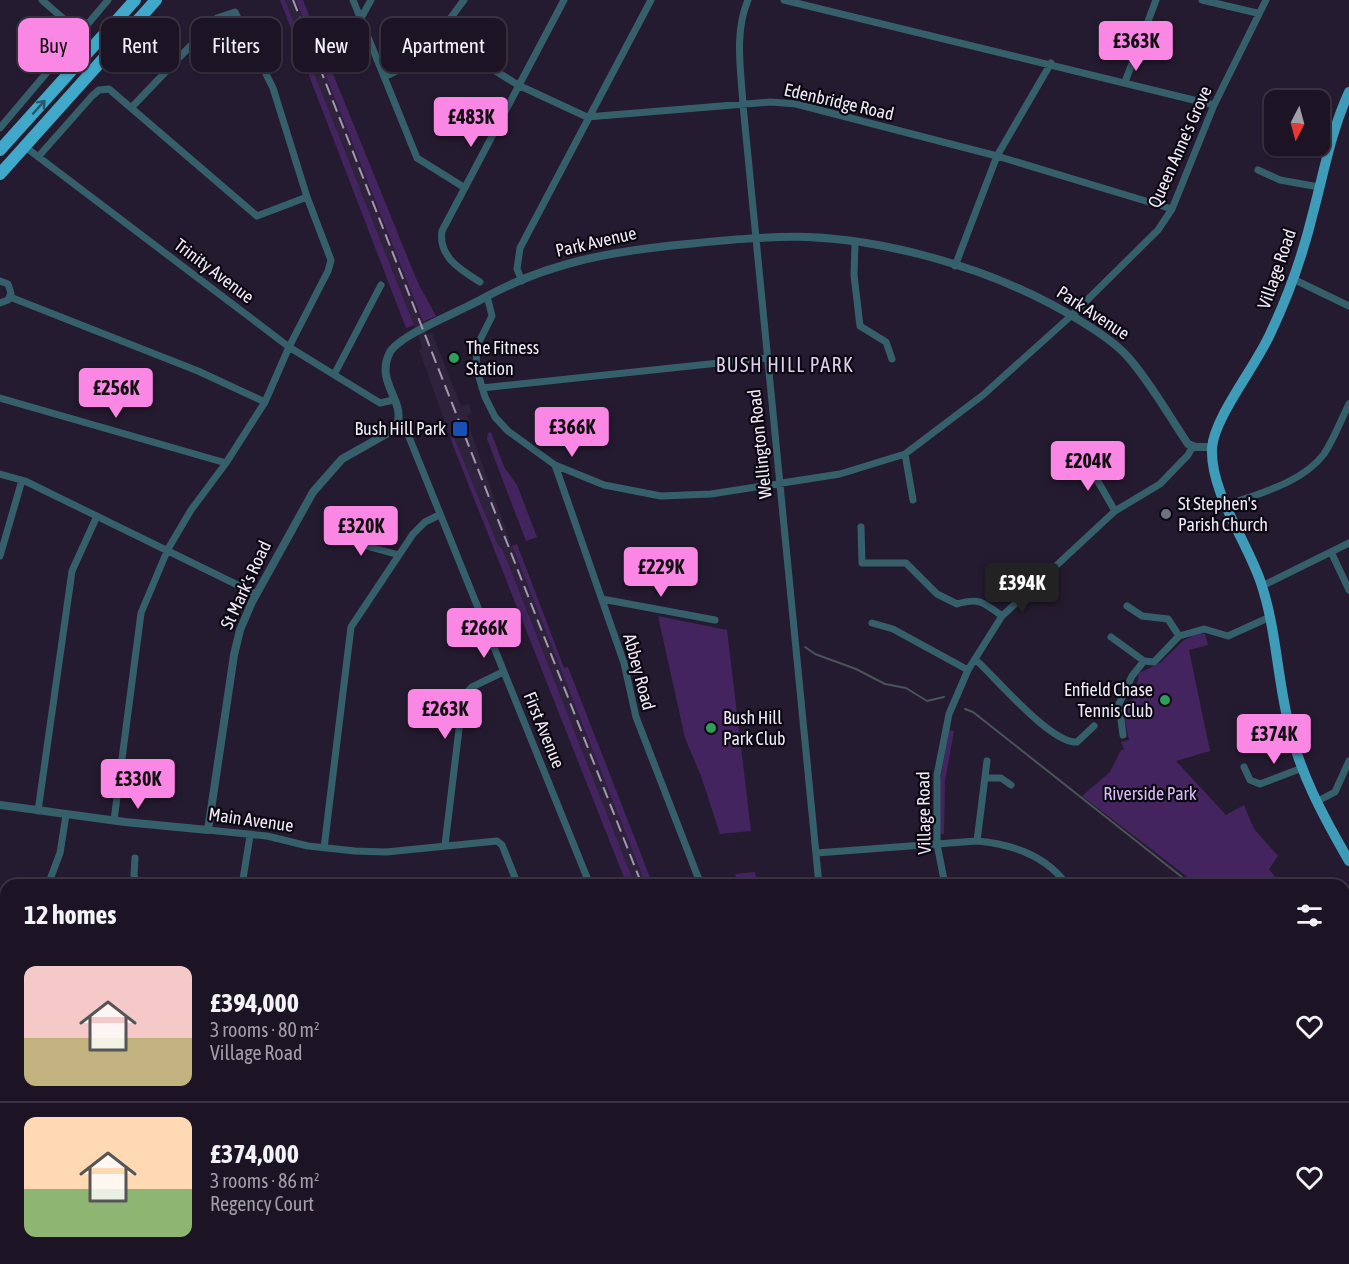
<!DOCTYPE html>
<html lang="en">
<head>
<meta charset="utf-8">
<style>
  :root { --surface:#1c1424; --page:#292131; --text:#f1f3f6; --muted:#a09ea6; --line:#3a3341; --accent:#fb87e5 }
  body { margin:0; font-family:"Asap Condensed",sans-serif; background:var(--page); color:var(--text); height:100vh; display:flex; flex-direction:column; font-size:22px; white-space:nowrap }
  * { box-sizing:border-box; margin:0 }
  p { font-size:20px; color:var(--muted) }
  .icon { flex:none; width:33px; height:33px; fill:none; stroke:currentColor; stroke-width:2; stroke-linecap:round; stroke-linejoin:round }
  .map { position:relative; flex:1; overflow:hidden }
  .side { position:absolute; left:0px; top:879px; width:1350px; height:386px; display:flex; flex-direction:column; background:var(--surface); border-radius:18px 18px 0 0; box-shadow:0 2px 4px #0004,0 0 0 2px var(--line) }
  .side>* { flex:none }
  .hud { position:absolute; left:18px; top:18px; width:600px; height:54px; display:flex; gap:12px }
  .needle { width:39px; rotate:186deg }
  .controls { position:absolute; left:1264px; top:90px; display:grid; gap:12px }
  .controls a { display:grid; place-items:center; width:66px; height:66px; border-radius:12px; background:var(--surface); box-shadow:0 2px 4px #0004,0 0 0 2px var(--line); font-size:30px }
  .price { position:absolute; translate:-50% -51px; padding:0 14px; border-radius:6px; background:var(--accent); color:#111; font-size:20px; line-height:39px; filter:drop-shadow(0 2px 3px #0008) }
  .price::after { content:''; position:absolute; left:50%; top:36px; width:18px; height:14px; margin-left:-9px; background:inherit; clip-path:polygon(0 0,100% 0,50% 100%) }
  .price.current { background:#222; color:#fff }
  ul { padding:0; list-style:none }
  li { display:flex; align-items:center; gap:18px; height:150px; padding:0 24px }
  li+li { border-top:2px solid var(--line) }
  li span { display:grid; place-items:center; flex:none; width:168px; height:120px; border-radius:12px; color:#555 }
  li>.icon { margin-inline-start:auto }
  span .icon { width:72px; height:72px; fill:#fffc; stroke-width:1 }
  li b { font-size:26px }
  h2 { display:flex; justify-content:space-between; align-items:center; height:72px; padding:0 24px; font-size:26px }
  .chip { padding:0 21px; border-radius:12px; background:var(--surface); box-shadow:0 2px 4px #0004,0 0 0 2px var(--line); font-size:21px; line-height:54px }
  .chip.current { background:var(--accent); color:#111 }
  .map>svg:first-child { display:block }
  .built { fill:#2f223d }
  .green { fill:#43245f }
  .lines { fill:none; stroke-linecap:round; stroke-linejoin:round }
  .stream { stroke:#4a5458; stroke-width:2 }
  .minor { stroke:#365f6c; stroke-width:7 }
  .tertiary { stroke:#365f6c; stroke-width:8 }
  .primary { stroke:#3f9cb9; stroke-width:10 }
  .trunk { stroke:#40a8c8; stroke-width:12 }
  .rail { stroke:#a29aab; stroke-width:2; stroke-dasharray:12 6; stroke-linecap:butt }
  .oneway { stroke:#26586c }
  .leisure-dot { fill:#2e9e5b; stroke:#0c0811; stroke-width:2 }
  .transit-dot { fill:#1a4fb4; stroke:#0c0811; stroke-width:2 }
  .worship-dot { fill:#6b7280; stroke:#0c0811; stroke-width:2 }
  .labels { text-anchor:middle; stroke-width:4.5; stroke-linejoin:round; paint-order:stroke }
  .street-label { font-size:18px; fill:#efe9f8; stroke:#0c0811 }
  .poi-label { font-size:18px; fill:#efe9f8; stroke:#0c0811; text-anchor:start }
  .park-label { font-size:18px; fill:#d7bcf7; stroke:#0c0811 }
  .neighbourhood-label { font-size:20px; letter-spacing:1.5px; fill:#dfd2ef; stroke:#0c0811 }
</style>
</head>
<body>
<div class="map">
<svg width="1349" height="1264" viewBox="0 0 1349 1264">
  <rect width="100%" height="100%" fill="#251b30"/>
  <path class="built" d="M285 0H296L427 334 432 333 461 406 469 404 472 413 467 416 471 425 469 427 512 547 646 885H635L503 550 498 545 453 435 450 436 419 350 422 348 419 338Z"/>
  <path class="green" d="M280 0H285L414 325 406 328Z
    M296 0H303L418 283 436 316 423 322Z
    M491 432 504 467 517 485 537 537 526 541 487 439 488 433Z
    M453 435 498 545 503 550 635 885H627L454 448 450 436Z
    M517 544 564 668 568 667 653 885H646L512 546Z
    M658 616 727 630 751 831 720 834 701 776 685 738Z
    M1199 633 1205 634 1208 645 1189 650 1210 751 1176 761 1226 815 1244 805 1254 829 1278 856 1269 869 1275 877 1271 885H1198L1082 796 1110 772 1121 750H1124L1121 742 1129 740 1122 708 1128 706 1135 695 1131 690 1137 684 1139 673 1160 663 1184 640Z
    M949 730 954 731 945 781 944 834H939L940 780Z
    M755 872 757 885H739L735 874Z
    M101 1258H469V1259L468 1264H402L349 1259 348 1264H101Z"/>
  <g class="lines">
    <path class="stream" d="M805 647 815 654 856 669 885 684 906 688 927 701 944 697
      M965 709 973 712 1192 885"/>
    <path class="minor" d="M42 0 81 34
      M353 0 417 158 465 188
      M748 0C734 33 741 70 743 105L819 885
      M784 0 1214 105
      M1202 0 1257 13
      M361 18 371 0
      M438 35 518 85 587 117 771 102 796 104 997 156 1172 209
      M384 77C425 60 438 34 464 0
      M1125 82 1156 0
      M0 128 108 0
      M24 146 289 347 380 403 393 400
      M38 157 92 96 99 90 109 89 257 216 307 197
      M1258 170 1280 180 1319 187
      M855 243 854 275 860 326 886 342 892 359
      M955 266 997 156 1051 63
      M1293 279 1349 306
      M0 281 8 284 11 293 8 300 0 303
      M522 281 517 269 520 248 651 0
      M480 282C461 270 438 257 442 231L564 0
      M487 296 492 316 477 346 476 367 485 397 495 417 508 431 555 465 604 485 661 496 711 494 840 474 905 454 983 395 1072 315 1158 230 1172 209 1214 105 1266 0
      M10 297 198 371 265 402
      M335 373 381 285
      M482 388 766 358
      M0 398 226 463
      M398 422 407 432 590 885
      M905 454 913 500
      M1085 459 1115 511
      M555 465 624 663 636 717 701 885
      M0 474 25 481 256 594
      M1227 505C1260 493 1302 483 1324 454 1334 439 1341 420 1349 404
      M861 527 862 563H906L937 594 957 604C980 597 984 603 1002 616
      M360 533 359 544 399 555
      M1332 554 1349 590
      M0 556 22 480
      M1262 586 1349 543
      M602 599 715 620
      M1127 606 1142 616 1168 619 1179 636
      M872 623 893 629 968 670
      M1111 637 1144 661
      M976 660C996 678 1051 744 1077 742L1094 726
      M1123 735 1119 704 1132 676 1144 661 1154 662 1179 636 1204 629 1228 636 1270 617
      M1244 767 1250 780 1260 784 1302 768
      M985 778H1001L1011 785
      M1316 802 1335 792 1349 761
      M38 811 72 571 97 516
      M114 820 141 613 168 549 191 510 226 463 265 402 289 347 328 271 331 260 307 197 273 88 235 12 217 18 132 107
      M208 830 267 836 308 846 355 851 386 852 497 841 502 845 518 885
      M977 841 987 761
      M445 845 463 696 472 687 503 672
      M324 848 351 627 413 534 425 522 439 515
      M816 853 977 841C1011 844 1046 855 1067 885
      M135 858 134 875 137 885
      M48 885 60 853 66 815
      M242 885 250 836
      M945 885 937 844V775L949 714 968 670 1002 616 1115 511 1160 484 1188 455 1193 446
      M0 893 6 892
      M1344 969 1349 973
      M0 989 6 992
      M1344 1074 1349 1077
      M1344 1218 1349 1224
      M663 1258 680 1264
      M753 1258 754 1264
      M0 1260 52 1261
      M521 1264 522 1258
      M617 1264V1258
      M1017 1264 1020 1258
      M1121 1264V1258"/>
    <path class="tertiary" d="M0 805 125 822 208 830 234 655 240 630 252 602 313 492 342 459 388 433 398 422C403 398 375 381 390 352 401 334 461 311 482 299 548 262 613 251 687 244 727 240 768 236 808 237 887 240 981 267 1051 304 1072 315 1111 338 1127 356 1149 380 1169 416 1188 444L1196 447H1212"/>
    <path class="primary" d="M1349 92C1331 131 1324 172 1313 213 1303 254 1289 294 1271 332 1257 365 1214 417 1212 448 1210 492 1247 541 1261 583 1276 628 1277 675 1288 721 1299 772 1323 816 1349 861
      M1344 995 1349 990
      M1190 1258 1191 1264"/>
    <path class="trunk" d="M0 150 135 0
      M0 174 156 0"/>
    <path class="rail" d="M293 0 642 885
      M790 1258 792 1264"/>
  </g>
  <defs><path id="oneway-shaft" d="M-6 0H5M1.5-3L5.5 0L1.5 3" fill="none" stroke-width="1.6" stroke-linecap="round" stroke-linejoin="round" transform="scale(1.5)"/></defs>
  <use class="oneway" href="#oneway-shaft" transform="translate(39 107) rotate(-48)"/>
  <g class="leisure-dot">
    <circle cx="454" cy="358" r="6"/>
    <circle cx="1165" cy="700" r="6"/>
    <circle cx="711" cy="728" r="6"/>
  </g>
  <rect class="transit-dot" x="452" y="421" width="16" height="16" rx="3"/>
  <circle class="worship-dot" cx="1166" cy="514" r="6"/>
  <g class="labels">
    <g class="street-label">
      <text transform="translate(839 102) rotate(13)" y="6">Edenbridge Road</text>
      <text transform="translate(1180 147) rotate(-66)" y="6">Queen Anne's Grove</text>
      <text transform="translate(596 242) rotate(-13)" y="6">Park Avenue</text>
      <text transform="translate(1277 269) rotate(-71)" y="6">Village Road</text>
      <text transform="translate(214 271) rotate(37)" y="6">Trinity Avenue</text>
      <text transform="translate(1093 313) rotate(33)" y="6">Park Avenue</text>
      <text transform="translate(760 444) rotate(-96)" y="6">Wellington Road</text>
      <text transform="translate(246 585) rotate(-65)" y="6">St Mark's Road</text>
      <text transform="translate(639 672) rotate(75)" y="6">Abbey Road</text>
      <text transform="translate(544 730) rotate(68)" y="6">First Avenue</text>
      <text transform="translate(924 813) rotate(-91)" y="6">Village Road</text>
      <text transform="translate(251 820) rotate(8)" y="6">Main Avenue</text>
    </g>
    <g class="poi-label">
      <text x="466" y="354">The Fitness<tspan x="466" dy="21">Station</tspan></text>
      <text x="446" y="435" text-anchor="end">Bush Hill Park</text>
      <text x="1178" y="510">St Stephen's<tspan x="1178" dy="21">Parish Church</tspan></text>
      <text x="1153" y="696" text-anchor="end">Enfield Chase<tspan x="1153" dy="21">Tennis Club</tspan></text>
      <text x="723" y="724">Bush Hill<tspan x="723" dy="21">Park Club</tspan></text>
    </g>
    <g class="park-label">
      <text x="1150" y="800">Riverside Park</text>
    </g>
    <g class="neighbourhood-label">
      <text x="785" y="372">BUSH HILL PARK</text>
    </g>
  </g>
</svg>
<div class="controls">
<a><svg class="needle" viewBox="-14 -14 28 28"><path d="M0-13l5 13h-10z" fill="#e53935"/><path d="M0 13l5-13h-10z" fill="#a09ea6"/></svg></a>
</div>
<b class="price" style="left:1136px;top:72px">£363K</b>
<b class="price" style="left:471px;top:148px">£483K</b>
<b class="price" style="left:116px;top:419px">£256K</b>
<b class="price" style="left:572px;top:458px">£366K</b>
<b class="price" style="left:1088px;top:492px">£204K</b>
<b class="price" style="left:361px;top:557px">£320K</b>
<b class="price" style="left:661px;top:598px">£229K</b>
<b class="price current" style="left:1022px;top:614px">£394K</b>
<b class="price" style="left:484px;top:659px">£266K</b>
<b class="price" style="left:445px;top:740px">£263K</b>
<b class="price" style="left:1274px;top:765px">£374K</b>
<b class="price" style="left:138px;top:810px">£330K</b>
<div class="hud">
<a class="chip current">Buy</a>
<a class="chip">Rent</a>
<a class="chip">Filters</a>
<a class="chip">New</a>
<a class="chip">Apartment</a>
</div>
<section class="side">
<h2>12 homes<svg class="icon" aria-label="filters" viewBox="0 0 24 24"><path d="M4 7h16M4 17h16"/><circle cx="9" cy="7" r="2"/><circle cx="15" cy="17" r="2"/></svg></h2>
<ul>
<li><span style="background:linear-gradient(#f6c9c9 60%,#c2b280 0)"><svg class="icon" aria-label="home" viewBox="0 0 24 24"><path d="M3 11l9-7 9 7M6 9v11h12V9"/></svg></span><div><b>£394,000</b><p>3 rooms · 80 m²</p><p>Village Road</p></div><svg class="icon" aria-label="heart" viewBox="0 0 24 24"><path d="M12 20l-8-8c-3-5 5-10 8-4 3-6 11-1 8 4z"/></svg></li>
<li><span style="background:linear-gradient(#ffd9b3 60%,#8fb573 0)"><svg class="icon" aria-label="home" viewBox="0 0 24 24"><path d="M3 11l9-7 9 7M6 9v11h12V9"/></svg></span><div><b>£374,000</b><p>3 rooms · 86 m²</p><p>Regency Court</p></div><svg class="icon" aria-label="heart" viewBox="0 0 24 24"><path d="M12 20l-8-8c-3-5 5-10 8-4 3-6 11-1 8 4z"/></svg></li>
</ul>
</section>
</div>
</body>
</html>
